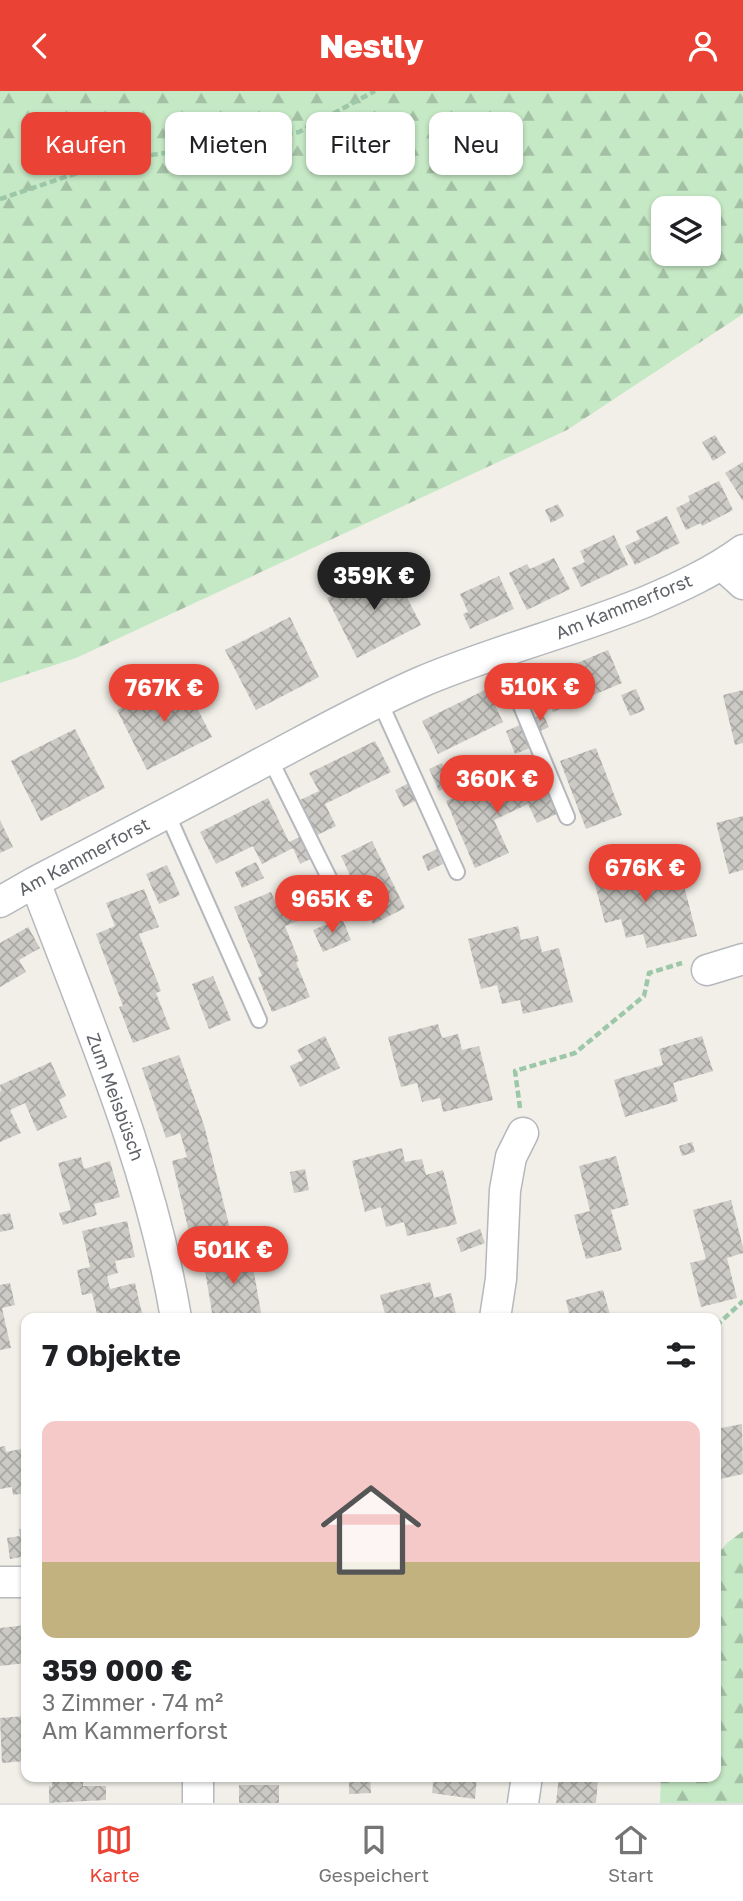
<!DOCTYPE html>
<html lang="de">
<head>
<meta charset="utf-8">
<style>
  :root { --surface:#fff; --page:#f2f2f2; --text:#202124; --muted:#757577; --line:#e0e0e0; --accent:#ea4335 }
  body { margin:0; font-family:"Golos Text",sans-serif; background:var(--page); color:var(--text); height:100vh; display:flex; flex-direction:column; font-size:26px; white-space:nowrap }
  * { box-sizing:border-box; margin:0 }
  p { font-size:23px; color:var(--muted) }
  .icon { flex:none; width:38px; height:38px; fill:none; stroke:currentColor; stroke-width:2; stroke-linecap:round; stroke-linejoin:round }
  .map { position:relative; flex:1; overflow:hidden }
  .details { position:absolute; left:21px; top:1222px; width:700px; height:469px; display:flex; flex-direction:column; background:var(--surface); border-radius:14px; box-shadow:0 2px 5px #0004 }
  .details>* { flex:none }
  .guide { position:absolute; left:21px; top:21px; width:702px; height:63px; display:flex; gap:14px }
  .controls { position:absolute; left:651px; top:105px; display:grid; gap:14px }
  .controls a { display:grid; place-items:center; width:70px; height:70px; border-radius:14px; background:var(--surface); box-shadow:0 2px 5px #0004; font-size:35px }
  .price { position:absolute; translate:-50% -60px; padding:0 16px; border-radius:24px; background:var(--accent); color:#fff; font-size:23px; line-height:46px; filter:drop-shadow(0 2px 4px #0008) }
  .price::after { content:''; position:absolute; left:50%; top:42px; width:21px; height:16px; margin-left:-10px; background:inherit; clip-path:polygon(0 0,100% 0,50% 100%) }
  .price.current { background:#222; color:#fff }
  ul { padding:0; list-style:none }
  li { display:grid; align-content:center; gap:14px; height:371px; padding:0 21px }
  li span { display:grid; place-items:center; height:217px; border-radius:14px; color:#555 }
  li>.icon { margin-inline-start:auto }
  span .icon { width:126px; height:126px; fill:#fffc; stroke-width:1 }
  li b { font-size:30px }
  h2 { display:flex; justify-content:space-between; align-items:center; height:84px; padding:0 21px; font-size:30px }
  .pill { padding:0 24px; border-radius:14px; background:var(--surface); box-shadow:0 2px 5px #0004; font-size:24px; line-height:63px }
  .pill.current { background:var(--accent); color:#fff }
  header { display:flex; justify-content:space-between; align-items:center; height:91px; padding:0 21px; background:var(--accent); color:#fff; font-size:32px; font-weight:800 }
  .dock { display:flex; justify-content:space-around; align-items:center; height:98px; border-top:2px solid var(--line); background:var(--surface); font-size:19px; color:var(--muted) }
  .dock a { display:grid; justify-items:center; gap:4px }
  .dock .current { color:var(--accent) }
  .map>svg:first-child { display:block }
  .forest { fill:url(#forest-firs); fill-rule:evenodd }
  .building { fill:url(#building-cross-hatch) }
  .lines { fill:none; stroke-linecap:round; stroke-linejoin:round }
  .lane-casing { stroke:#b5b8bc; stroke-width:18 }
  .street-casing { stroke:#b5b8bc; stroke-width:33 }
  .path { stroke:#9cc7a9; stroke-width:4.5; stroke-dasharray:7 3.5; stroke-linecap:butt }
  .lane { stroke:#fff; stroke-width:14 }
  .street { stroke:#fff; stroke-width:30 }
  .labels { text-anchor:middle; stroke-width:5; stroke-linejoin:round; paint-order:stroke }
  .street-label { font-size:18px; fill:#5f6368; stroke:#fff }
</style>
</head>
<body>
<header><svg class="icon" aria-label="back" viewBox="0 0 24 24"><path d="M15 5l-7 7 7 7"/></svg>Nestly<svg class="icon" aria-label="person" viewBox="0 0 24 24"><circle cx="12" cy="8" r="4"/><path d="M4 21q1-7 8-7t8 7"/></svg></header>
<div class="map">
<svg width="743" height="1712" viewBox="0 0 743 1712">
  <defs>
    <pattern id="forest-firs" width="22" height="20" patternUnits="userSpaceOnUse" patternTransform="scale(1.75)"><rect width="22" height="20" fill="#c5e8c5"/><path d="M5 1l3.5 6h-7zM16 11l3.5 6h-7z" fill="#a3c0a4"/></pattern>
    <pattern id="building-cross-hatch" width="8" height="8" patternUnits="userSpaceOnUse" patternTransform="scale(1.75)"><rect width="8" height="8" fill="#cccac5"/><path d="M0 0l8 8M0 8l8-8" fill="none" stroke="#a9a8a4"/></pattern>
  </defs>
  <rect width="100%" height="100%" fill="#f1efe8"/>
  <path class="forest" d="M0 0H743V223L567 339 76 567 0 592ZM663 117H709V163H663Z
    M743 1440V1712H660L661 1685H716V1465L727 1452Z"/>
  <path class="building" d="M715 344 726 362 713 370 702 351Z
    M743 371V410L725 382Z
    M719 390 733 419 702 435 701 432 686 439 676 417 690 410 688 405Z
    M558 413 564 425 551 432 545 419Z
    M667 425 680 452 635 474 625 455 640 448 636 440Z
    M614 444 628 474 581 496 572 477 585 471 580 460Z
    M554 467 570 498 527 519 509 482 527 473 530 478Z
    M391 475 421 534 357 567 327 507Z
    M499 485 514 518 470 538 463 523 468 521 460 503Z
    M290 526 319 586 256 619 225 559Z
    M608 559 622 592 553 621 539 588Z
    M181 586 212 646 147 679 117 619Z
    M487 598 503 631 438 663 422 630Z
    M636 598 645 619 630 625 621 604Z
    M743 599V652L735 654 723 604Z
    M543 623 549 636 538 641 532 628Z
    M520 634 530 657 515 663 506 640Z
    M75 638 105 697 41 730 11 670Z
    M375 650 391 681 325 713 336 735 315 745 298 710 319 700 309 682Z
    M596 657 622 724 586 738 560 670Z
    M442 672 452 694 439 700 429 678Z
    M539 680 559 722 537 732 528 713 494 729 509 762 475 777 446 710 480 695 486 710 499 704 512 692Z
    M411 691 419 708 403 716 395 699Z
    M268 707 289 751 304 744 314 766 300 773 293 757 262 773 253 755 216 773 200 741Z
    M743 725V779L729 783 716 732Z
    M0 729 13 756 0 762Z
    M372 750 405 817 373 833 341 765Z
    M437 758 443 773 428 780 422 765Z
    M641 769 645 783 662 779 666 795 683 791 697 845 647 857 643 843 626 847 621 828 605 832 592 782Z
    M256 771 264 787 242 797 235 781Z
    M167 774 180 804 159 813 146 783Z
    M144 798 159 836 139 843 161 900 156 902 170 938 133 952 119 916 123 915 96 843 115 835 106 812Z
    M271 801 279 819 294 813 301 829 285 835 299 870 296 871 310 906 272 921 258 886 262 885 234 816Z
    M342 827 351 849 323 861 313 839Z
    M518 835 521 849 538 845 542 861 559 857 573 911 523 923 520 909 502 913 497 894 481 898 468 848Z
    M28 836 40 857 19 869 26 881 0 896V852Z
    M213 885 231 929 209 938 192 893Z
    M438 933 442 947 458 943 462 959 479 955 493 1009 443 1021 440 1007 422 1011 417 992 401 996 388 946Z
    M325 945 340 977 300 996 290 975 303 969 297 959Z
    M702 945 713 980 673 992 678 1010 625 1026 614 989 663 974 659 958Z
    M179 964 204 1034 232 1146 209 1151 206 1137 189 1141 172 1070 187 1066 180 1042 166 1047 142 977Z
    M51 971 66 1005 59 1009 67 1026 37 1040 25 1012 10 1019 21 1042 0 1051V1001L1 1000 0 994Z
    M692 1051 695 1061 682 1065 679 1055Z
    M402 1057 405 1071 422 1068 426 1084 443 1079 457 1133 407 1145 404 1131 386 1136 381 1116 365 1121 352 1070Z
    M616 1065 629 1114 611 1119 622 1159 586 1168 574 1124 590 1120 579 1075Z
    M81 1066 84 1078 110 1070 120 1106 94 1113 97 1124 63 1134 59 1122 71 1119 58 1072Z
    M305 1078 309 1099 294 1102 290 1081Z
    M731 1109 743 1156V1162L727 1167 737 1207 701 1216 690 1172 706 1168 693 1119Z
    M10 1122 14 1138 0 1141V1124Z
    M127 1130 135 1166 115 1170 118 1182 107 1185 110 1198 135 1192 143 1227H98L92 1202 82 1204 77 1179 90 1176 82 1140Z
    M480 1138 485 1152 461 1161 456 1147Z
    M250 1159 262 1227H213L203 1168Z
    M430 1191 434 1207 451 1202 457 1227H386L380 1204Z
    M10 1192 15 1214 2 1217 11 1257 0 1259V1194Z
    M603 1199 611 1227H570L566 1209Z
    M742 1333 743 1383 716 1389V1338Z
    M5 1355 6 1361 26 1357V1402L13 1404 12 1396 0 1398V1356Z
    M26 1437V1465L10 1468 7 1447 20 1445 19 1438Z
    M26 1534V1572L0 1575V1537Z
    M26 1625V1670L2 1672 0 1627Z
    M52 1685H83V1695H106V1709L49 1712V1695L52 1696Z
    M349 1685H370L371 1702 349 1703Z
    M434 1685H477L475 1708 432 1702Z
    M559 1685 598 1688 596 1712H556Z
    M239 1694H279V1712H239Z"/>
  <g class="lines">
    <defs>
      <path id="lane" d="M499 562 567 726
        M380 611 457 781
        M270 668 343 815
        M167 722 259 929"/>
      <path id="street" d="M722 474 743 493
        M35 791C89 934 151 1076 176 1227
        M0 811 35 791C112 751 189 711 265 670 316 643 368 614 421 591 494 560 571 541 645 511 680 496 713 481 743 459
        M707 879 743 868
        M495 1227 501 1188 505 1099 511 1066 523 1042
        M0 1491H26
        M198 1712V1685
        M523 1712 527 1685"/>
    </defs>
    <use href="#lane" class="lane-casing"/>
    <use href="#street" class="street-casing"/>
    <path class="path" d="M0 108 113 70 299 41 375 0
      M520 1017 515 980 575 962 644 905 649 882 682 872
      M716 1235 743 1210"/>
    <use href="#lane" class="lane"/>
    <use href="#street" class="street"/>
  </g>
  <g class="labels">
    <g class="street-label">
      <text transform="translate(624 516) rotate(-22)" y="6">Am Kammerforst</text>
      <text transform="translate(84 766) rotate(-28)" y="6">Am Kammerforst</text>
      <text transform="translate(115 1006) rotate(70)" y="6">Zum Meisbüsch</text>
    </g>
  </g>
</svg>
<div class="controls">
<a><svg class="icon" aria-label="layers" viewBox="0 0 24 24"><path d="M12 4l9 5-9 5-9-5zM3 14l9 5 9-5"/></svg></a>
</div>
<b class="price current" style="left:374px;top:521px">359K €</b>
<b class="price" style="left:540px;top:632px">510K €</b>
<b class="price" style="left:164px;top:633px">767K €</b>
<b class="price" style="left:497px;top:724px">360K €</b>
<b class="price" style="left:645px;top:813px">676K €</b>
<b class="price" style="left:332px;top:844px">965K €</b>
<b class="price" style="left:233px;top:1195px">501K €</b>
<div class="guide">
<a class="pill current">Kaufen</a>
<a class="pill">Mieten</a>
<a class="pill">Filter</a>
<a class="pill">Neu</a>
</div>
<section class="details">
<h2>7 Objekte<svg class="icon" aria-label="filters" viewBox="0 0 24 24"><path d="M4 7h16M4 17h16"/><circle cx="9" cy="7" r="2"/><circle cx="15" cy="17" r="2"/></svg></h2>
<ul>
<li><span style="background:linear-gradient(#f6c9c9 65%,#c2b280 0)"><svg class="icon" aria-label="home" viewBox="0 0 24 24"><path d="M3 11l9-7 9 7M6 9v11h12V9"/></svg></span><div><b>359 000 €</b><p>3 Zimmer · 74 m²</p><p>Am Kammerforst</p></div></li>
</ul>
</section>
</div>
<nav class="dock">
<a class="current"><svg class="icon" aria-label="map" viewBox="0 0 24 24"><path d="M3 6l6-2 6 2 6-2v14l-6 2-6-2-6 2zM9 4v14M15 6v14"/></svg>Karte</a>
<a><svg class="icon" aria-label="saved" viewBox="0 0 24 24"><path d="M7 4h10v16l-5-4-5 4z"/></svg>Gespeichert</a>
<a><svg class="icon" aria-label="home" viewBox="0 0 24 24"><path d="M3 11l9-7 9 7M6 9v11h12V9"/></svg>Start</a>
</nav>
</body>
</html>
